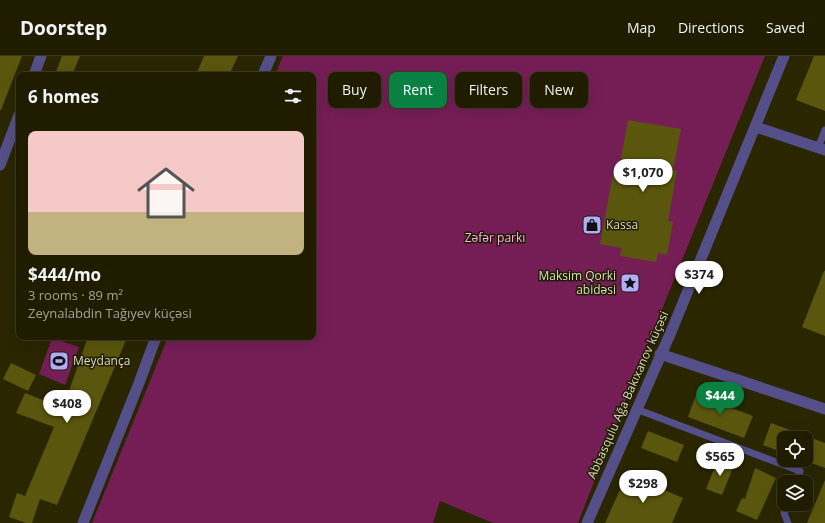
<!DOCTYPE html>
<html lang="en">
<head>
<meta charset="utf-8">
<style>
  :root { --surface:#1f1c00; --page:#27250a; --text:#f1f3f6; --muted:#a1a199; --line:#3c3a22; --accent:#0b8043 }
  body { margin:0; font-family:"Open Sans",sans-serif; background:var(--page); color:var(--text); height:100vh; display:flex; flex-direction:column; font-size:15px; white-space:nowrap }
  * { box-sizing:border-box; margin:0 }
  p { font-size:13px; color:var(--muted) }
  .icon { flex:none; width:22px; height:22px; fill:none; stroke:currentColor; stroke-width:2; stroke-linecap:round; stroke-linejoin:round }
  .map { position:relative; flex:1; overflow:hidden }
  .panel { position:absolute; left:16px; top:16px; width:300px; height:268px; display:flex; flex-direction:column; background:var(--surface); border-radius:8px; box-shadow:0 4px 16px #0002,0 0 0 1px var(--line) }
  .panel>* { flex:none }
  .hud { position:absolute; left:328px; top:16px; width:380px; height:36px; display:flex; gap:8px }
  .controls { position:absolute; left:777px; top:375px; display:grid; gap:8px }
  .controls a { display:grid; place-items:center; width:36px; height:36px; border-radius:8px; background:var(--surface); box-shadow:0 4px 16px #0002,0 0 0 1px var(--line); font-size:20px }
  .price { position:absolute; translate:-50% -34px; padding:0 9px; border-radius:14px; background:#fff; color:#222; font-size:13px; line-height:26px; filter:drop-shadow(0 1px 2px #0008) }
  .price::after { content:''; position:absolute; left:50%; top:24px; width:12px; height:9px; margin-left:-6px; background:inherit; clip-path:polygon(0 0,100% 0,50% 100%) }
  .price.current { background:var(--accent); color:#fff }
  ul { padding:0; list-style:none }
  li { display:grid; align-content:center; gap:8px; height:212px; padding:0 12px }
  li+li { border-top:1px solid var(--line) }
  li span { display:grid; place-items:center; height:124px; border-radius:8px; color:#555 }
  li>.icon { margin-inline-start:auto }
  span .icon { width:72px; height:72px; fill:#fffc; stroke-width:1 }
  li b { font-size:17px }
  h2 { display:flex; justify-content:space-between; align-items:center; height:48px; padding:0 12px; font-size:17px }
  .tag { padding:0 14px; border-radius:8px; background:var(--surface); box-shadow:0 4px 16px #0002,0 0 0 1px var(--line); font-size:14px; line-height:36px }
  .tag.current { background:var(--accent); color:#fff }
  header { display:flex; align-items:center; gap:24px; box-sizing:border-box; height:56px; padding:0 20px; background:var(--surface); border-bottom:1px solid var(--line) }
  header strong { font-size:19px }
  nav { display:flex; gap:22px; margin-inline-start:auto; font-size:14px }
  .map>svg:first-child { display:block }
  .green { fill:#751e56 }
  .building { fill:#5a560d }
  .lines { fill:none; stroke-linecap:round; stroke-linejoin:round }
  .service { stroke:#544f89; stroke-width:7 }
  .minor { stroke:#544f89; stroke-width:11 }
  .tertiary { stroke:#544f89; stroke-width:11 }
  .labels { text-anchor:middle; stroke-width:3; stroke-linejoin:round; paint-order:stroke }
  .poi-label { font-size:12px; fill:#dfddb8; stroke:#1e1c05; text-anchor:start }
  .park-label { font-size:12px; fill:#ffb0db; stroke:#1e1c05 }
  .street-label { font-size:12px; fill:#dfddb8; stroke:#1e1c05 }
</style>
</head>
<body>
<header>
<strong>Doorstep</strong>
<nav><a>Map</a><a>Directions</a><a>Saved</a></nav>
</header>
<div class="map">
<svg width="825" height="467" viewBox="0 0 825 467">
  <rect width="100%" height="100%" fill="#292600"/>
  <path class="green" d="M283 0H765L641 305 578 467H493L440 445 433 467H92L168 281H313V19H275Z
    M52 282 79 291 65 329 39 318Z"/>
  <path class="building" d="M0 0H22L1 54H0Z
    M62 0H80L72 19H55Z
    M204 0H238L229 19H196Z
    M814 0H825V55L796 44Z
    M628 64 681 73 673 114 677 115 668 165 673 166 667 199 658 197 656 206 620 200 622 192 600 188 614 112 619 113Z
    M824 215H825V280L802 271Z
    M88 281H117L126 284 57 449 40 443 32 467H26L9 461 17 437 25 440 54 371 16 357 25 337 63 352Z
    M11 307 36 319 28 335 3 323Z
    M696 339 753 360 744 382 688 361Z
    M771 367 825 387V412L803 404H806V382H784V397L763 389Z
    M648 375 684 389 677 406 641 392Z
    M718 403 734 409 722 439 706 433Z
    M755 412 776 422 757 464 736 455 742 442 745 443Z
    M627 418 683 442 672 467H605Z
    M825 424V467H807Z"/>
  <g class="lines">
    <path class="service" d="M818 92 825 74
      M636 353 800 415 796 426
      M788 448 784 457 788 467"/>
    <path class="minor" d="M34 19 41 0
      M756 71 825 94
      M0 109 19 59"/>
    <path class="tertiary" d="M263 19 271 0
      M660 298 825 353
      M83 467 139 327 156 281
      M587 467 671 276 784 0"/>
  </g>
  <defs>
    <symbol id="shop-square" viewBox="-11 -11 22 22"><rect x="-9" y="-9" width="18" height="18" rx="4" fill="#b1adfa" stroke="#1e1c05"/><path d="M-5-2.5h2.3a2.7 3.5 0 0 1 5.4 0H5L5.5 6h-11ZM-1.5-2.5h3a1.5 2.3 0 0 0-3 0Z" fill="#111"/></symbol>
    <symbol id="sight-square" viewBox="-11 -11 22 22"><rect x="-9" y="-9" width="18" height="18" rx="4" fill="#b1adfa" stroke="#1e1c05"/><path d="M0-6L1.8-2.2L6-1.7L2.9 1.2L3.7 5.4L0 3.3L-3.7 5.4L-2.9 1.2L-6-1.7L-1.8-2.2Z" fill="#111"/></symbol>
    <symbol id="stadium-square" viewBox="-11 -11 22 22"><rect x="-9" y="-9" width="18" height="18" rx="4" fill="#b1adfa" stroke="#1e1c05"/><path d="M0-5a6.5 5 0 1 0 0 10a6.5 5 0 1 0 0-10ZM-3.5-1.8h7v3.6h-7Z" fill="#111"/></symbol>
  </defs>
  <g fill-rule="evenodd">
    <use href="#shop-square" x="581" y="158" width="22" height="22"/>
    <use href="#sight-square" x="619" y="216" width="22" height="22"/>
    <use href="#stadium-square" x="48" y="294" width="22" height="22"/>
  </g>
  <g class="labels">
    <g class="poi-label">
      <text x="606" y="173">Kassa</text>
      <text x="616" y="224" text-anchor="end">Maksim Qorki<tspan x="616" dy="14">abidəsi</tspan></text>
      <text x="73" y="309">Meydança</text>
    </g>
    <g class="park-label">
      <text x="495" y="186">Zəfər parkı</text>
    </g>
    <g class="street-label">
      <text transform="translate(628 339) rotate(-66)" y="4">Abbasqulu Ağa Bakıxanov küçəsi</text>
    </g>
  </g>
</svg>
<div class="controls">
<a><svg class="icon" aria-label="locate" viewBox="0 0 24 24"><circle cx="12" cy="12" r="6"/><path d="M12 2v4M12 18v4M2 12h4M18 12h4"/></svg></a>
<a><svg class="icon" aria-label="layers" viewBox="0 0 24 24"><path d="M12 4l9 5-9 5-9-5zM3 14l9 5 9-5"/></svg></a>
</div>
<b class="price" style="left:643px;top:137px">$1,070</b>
<b class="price" style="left:699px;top:239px">$374</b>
<b class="price current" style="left:720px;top:360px">$444</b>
<b class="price" style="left:67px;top:368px">$408</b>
<b class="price" style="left:720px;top:421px">$565</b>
<b class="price" style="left:643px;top:448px">$298</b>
<div class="hud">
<a class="tag">Buy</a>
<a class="tag current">Rent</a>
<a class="tag">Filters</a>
<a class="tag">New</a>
</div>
<section class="panel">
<h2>6 homes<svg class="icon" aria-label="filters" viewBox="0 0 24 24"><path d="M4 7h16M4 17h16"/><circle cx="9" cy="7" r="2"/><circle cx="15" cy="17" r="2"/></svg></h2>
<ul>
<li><span style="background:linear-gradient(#f6c9c9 65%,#c2b280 0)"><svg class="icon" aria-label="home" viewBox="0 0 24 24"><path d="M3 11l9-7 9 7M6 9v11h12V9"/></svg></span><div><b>$444/mo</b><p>3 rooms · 89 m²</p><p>Zeynalabdin Tağıyev küçəsi</p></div></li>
</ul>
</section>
</div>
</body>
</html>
